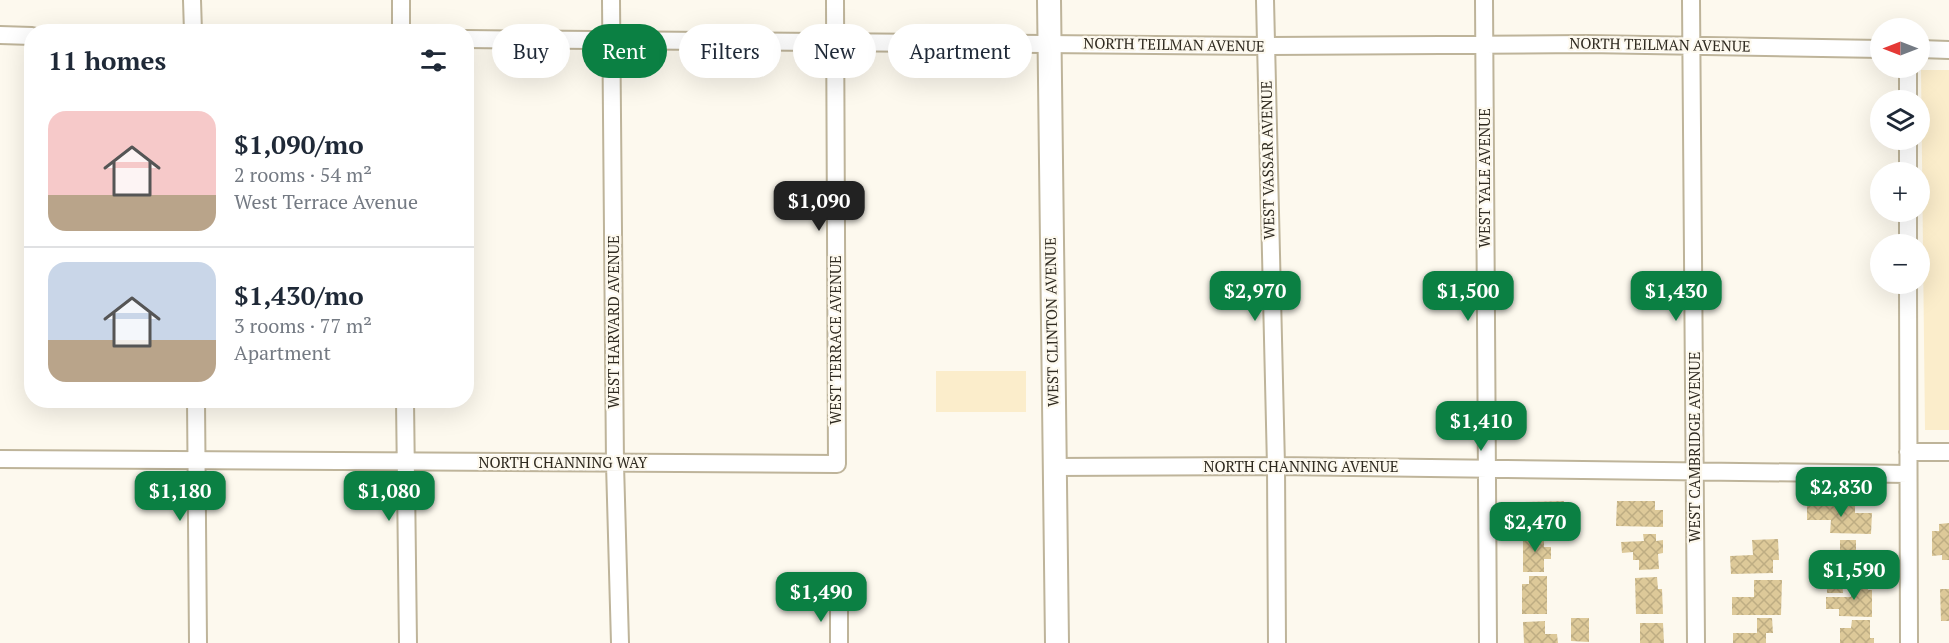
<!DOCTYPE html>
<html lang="en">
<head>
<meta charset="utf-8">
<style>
  :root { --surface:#fff; --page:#f2f2f3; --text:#1f2937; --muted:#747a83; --line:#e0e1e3; --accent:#0b8043 }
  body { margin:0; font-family:"PT Serif",serif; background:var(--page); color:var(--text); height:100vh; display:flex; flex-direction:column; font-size:22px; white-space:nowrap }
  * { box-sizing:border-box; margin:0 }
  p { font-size:20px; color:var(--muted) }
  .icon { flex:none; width:33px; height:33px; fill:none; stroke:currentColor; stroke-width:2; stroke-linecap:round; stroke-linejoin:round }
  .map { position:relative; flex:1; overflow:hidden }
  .side { position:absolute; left:24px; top:24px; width:450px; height:384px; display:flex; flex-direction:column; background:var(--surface); border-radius:24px; box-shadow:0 6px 24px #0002 }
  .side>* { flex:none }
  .banner { position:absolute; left:492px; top:24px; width:570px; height:54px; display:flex; gap:12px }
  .needle { width:39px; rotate:270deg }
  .buttons { position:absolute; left:1870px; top:18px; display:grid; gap:12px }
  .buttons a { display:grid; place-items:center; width:60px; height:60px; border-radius:50%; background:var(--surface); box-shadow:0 6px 24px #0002; font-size:30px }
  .price { position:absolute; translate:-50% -51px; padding:0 14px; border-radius:12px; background:var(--accent); color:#fff; font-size:20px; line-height:39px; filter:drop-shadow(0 2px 3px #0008) }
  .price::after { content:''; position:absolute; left:50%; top:36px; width:18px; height:14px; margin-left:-9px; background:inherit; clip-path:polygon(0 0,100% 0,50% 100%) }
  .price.current { background:#222; color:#fff }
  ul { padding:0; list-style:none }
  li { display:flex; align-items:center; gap:18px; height:150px; padding:0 24px }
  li+li { border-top:2px solid var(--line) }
  li span { display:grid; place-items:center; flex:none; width:168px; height:120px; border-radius:18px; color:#555 }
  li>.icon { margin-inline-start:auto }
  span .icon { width:72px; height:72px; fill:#fffc; stroke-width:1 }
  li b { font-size:26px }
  h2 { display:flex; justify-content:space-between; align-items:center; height:72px; padding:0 24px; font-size:26px }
  .pill { padding:0 21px; border-radius:27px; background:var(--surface); box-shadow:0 6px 24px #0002; font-size:21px; line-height:54px }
  .pill.current { background:var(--accent); color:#fff }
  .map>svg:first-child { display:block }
  .built { fill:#fbedcb }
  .building { fill:url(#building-cross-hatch) }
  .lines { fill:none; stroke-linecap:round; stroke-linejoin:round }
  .minor-casing { stroke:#beb49a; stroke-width:20 }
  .secondary-casing { stroke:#beb49a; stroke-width:26 }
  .minor { stroke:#fff; stroke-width:16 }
  .secondary { stroke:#fff; stroke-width:22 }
  .labels { text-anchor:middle; stroke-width:4.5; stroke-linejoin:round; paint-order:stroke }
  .street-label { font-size:15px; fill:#2e291f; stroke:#fdf9ee }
</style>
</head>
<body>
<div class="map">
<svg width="1949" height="643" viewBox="0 0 1949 643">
  <defs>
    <pattern id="building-cross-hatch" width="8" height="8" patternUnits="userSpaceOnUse" patternTransform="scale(1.5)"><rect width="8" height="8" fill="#ddc999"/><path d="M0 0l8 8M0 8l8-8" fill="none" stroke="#bead83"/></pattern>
  </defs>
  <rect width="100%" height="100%" fill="#fdf9ee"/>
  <path class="built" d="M1921 70H1949V430H1925Z
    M936 371H1026V412H936Z"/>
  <path class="building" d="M1564 501V519H1569L1570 530 1523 531V502Z
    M1617 501H1655V510H1663V527L1616 526Z
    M1807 503 1855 504V513H1872L1871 534 1830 533 1831 520H1807Z
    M1949 523V560H1942V555L1932 556V531H1939V524Z
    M1523 534H1544V547H1551V559H1544V572H1523Z
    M1643 534H1656V541L1663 540V553L1658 554 1659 569 1639 570V560H1633V552L1622 553 1621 542 1644 541Z
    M1778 539 1779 560H1773V573L1731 574 1730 556 1753 555 1752 540Z
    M1840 540H1856V556H1872L1871 576 1840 575Z
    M1529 576H1547V614H1522V584H1529Z
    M1657 577 1658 589H1662L1663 614H1636L1635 578Z
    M1827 578H1842L1843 593H1827Z
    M1851 578H1868V590H1872V617L1839 616V609H1826V597H1851Z
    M1754 580H1782L1781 615H1732V597H1754Z
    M1940 589H1949V621H1941Z
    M1571 618H1589V642L1571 641Z
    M1757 618H1772L1773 633H1766V643H1733V633H1757Z
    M1852 620H1870V638H1874V643H1840V628H1851Z
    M1545 621V634H1557L1558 643H1524L1523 622Z
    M1640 623H1663L1664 643H1640Z"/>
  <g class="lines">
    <defs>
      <path id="minor" d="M192 0 193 32
        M401 0V32
        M611 0 615 464 620 643
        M1265 0 1276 466 1277 643
        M1484 0 1488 643
        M1691 0 1696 643
        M0 35 32 36
        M466 39 1265 46 1587 44 1881 49
        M1920 49 1949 50
        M1908 68V100
        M1908 140V172
        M1908 212V244
        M1908 284 1909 643
        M196 400 198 643
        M405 400 408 643
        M1908 452H1949
        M0 459 837 464 835 0
        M1053 467 1276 466 1908 474
        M839 603V643"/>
      <path id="secondary" d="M1049 0 1057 643"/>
    </defs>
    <use href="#minor" class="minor-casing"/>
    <use href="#secondary" class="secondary-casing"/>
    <use href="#minor" class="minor"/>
    <use href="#secondary" class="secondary"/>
  </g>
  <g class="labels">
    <g class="street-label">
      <text transform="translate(1174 45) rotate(1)" y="5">NORTH TEILMAN AVENUE</text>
      <text transform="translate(1660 45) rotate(1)" y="5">NORTH TEILMAN AVENUE</text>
      <text transform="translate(1268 160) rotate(-91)" y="5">WEST VASSAR AVENUE</text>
      <text transform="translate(1485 178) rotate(-90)" y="5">WEST YALE AVENUE</text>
      <text transform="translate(614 322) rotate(-90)" y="5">WEST HARVARD AVENUE</text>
      <text transform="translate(1052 322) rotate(-91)" y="5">WEST CLINTON AVENUE</text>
      <text transform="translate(836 340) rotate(-90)" y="5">WEST TERRACE AVENUE</text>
      <text transform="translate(1695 447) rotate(-90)" y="5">WEST CAMBRIDGE AVENUE</text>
      <text x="563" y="468">NORTH CHANNING WAY</text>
      <text x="1301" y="472">NORTH CHANNING AVENUE</text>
    </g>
  </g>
</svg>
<div class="buttons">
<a><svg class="needle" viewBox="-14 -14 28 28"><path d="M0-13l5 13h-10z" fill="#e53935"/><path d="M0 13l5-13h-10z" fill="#747a83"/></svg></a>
<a><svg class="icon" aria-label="layers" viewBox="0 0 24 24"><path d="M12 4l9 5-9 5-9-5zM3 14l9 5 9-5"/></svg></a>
<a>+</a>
<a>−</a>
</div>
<b class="price current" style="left:819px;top:232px">$1,090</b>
<b class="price" style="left:1255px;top:322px">$2,970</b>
<b class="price" style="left:1468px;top:322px">$1,500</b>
<b class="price" style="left:1676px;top:322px">$1,430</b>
<b class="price" style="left:1481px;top:452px">$1,410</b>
<b class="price" style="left:1841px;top:518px">$2,830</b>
<b class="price" style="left:180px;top:522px">$1,180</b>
<b class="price" style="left:389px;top:522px">$1,080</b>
<b class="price" style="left:1535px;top:553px">$2,470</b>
<b class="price" style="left:1854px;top:601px">$1,590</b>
<b class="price" style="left:821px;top:623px">$1,490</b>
<div class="banner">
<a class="pill">Buy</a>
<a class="pill current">Rent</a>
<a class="pill">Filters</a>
<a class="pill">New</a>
<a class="pill">Apartment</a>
</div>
<section class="side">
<h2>11 homes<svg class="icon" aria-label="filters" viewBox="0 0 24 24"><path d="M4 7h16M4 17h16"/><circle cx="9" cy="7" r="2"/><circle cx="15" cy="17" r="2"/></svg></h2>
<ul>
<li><span style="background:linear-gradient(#f6c9c9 70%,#b9a48a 0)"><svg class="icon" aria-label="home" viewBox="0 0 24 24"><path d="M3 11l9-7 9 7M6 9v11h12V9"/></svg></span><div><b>$1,090/mo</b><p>2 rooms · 54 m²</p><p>West Terrace Avenue</p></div></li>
<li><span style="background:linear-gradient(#c9d6e8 65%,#b9a48a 0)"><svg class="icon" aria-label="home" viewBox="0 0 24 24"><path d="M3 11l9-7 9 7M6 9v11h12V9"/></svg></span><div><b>$1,430/mo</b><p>3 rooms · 77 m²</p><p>Apartment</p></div></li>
</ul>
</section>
</div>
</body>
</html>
